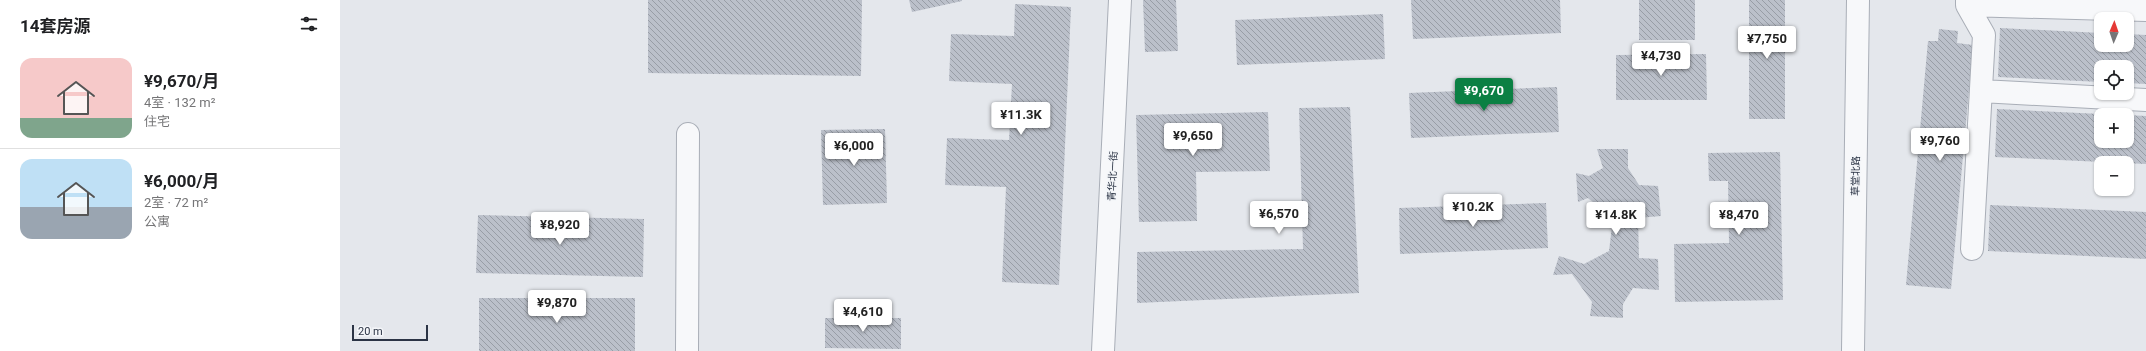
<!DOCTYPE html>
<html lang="zh">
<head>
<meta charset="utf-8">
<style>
  :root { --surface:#fff; --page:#f6f6f6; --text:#202124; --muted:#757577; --line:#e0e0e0; --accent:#0b8043 }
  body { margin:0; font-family:Roboto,"Noto Sans SC",sans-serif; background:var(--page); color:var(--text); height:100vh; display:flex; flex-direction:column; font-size:15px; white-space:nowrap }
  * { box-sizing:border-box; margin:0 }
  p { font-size:13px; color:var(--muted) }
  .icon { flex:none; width:22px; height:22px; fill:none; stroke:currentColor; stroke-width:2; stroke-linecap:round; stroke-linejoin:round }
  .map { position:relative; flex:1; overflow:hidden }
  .drawer { display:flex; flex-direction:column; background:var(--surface); width:340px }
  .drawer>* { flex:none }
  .needle { width:26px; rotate:2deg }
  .buttons { position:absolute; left:1754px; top:12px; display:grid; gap:8px }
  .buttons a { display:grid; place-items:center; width:40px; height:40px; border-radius:8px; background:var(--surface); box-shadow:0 1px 3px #0004; font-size:20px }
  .scale { position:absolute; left:12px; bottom:10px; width:76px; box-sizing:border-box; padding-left:4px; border:2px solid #2b3445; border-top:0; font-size:11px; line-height:14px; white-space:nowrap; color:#2b3445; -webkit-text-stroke:3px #f4f6f9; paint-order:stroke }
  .price { position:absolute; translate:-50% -34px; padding:0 9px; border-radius:4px; background:#fff; color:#222; font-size:13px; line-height:26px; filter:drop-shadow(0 1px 2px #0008) }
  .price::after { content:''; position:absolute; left:50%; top:24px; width:12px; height:9px; margin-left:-6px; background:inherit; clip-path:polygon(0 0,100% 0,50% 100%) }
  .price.on { background:var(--accent); color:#fff }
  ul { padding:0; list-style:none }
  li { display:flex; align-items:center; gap:12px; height:100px; padding:0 20px }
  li+li { border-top:1px solid var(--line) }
  li span { display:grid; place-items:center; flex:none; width:112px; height:80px; border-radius:12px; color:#555 }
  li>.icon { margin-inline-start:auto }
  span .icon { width:48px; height:48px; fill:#fffc; stroke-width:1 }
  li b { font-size:17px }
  h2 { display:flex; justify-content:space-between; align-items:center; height:48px; padding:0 20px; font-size:17px }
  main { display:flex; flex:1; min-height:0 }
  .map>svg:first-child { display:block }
  .building { fill:url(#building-back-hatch) }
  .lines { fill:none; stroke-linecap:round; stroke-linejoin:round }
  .minor-casing { stroke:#a9aeb7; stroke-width:24 }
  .minor { stroke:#f7f8fa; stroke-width:22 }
  .labels { text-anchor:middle; stroke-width:3; stroke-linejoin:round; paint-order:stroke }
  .street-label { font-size:10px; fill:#2b3445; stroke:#f4f6f9 }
</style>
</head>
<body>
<main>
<section class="drawer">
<h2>14套房源<svg class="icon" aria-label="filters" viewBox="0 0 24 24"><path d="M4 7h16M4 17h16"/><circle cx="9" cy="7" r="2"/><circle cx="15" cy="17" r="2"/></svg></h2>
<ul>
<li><span style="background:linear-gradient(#f6c9c9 75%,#7fa58c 0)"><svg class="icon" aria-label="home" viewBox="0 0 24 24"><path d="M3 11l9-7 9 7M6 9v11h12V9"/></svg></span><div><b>¥9,670/月</b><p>4室 · 132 m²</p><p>住宅</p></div></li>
<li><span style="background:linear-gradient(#bfe0f5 60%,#9aa5b1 0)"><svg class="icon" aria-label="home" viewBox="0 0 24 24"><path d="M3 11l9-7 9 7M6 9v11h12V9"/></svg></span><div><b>¥6,000/月</b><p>2室 · 72 m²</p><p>公寓</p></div></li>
</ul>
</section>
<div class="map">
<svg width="1806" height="351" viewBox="0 0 1806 351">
  <defs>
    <pattern id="building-back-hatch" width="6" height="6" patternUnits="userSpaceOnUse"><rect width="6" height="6" fill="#bbc0ca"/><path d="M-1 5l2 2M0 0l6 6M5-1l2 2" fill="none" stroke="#989da6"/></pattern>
  </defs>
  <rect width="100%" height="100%" fill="#e4e7ec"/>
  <path class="building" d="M308 0H522L521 76 308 73Z
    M569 0H622V1L572 12Z
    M803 0H836L838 51 805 52Z
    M1071 0H1220L1221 33 1073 39Z
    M1299 0H1355V40H1299Z
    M1409 0H1445V119H1409Z
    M675 4 731 7 719 285 662 282 666 187 605 185 607 138 669 140 672 84 609 81 611 34 674 36Z
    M1043 14 1045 59 897 65 895 20Z
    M1660 28 1761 33V45H1787V34L1806 35V84L1787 83V67H1761V82L1658 77Z
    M1599 29 1618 31 1617 43 1633 45 1611 289 1566 285 1588 41H1598Z
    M1366 54 1367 100H1276V55Z
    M1217 87 1219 132 1071 138 1069 93Z
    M1010 107 1019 293 797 303V252L963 249 959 108Z
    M1657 109 1761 114V141H1787V115L1806 116V164L1655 157Z
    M928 112 930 171 856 172 857 221 799 222 796 115Z
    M545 129 547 203 483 205 481 130Z
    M1257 149H1288V168L1299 185 1318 186 1321 216 1298 218 1299 258 1318 259 1319 290 1293 288 1283 304V318L1250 316 1252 302 1232 274 1213 275 1219 256 1244 264 1269 251 1273 218 1248 198 1238 202 1236 173 1249 176 1263 168Z
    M1440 152 1443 300 1335 302 1334 244 1389 243 1388 181H1369L1368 153Z
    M1206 203 1208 248 1060 254 1059 208Z
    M1650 205 1806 212V259L1648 251Z
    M138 215 304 219 303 277 136 273Z
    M139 298H295V351H139Z
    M485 318H561V349L485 348Z"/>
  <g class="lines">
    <defs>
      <path id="minor" d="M1627 0V5L1644 35 1632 249
        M1627 5 1806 10
        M1641 91 1806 100
        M347 351 348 134
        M763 351 780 0
        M1513 351 1518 0"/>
    </defs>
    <use href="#minor" class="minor-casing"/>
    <use href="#minor" class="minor"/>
  </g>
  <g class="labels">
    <g class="street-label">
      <text transform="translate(772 176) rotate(-87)" y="4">青华北一街</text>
      <text transform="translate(1515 176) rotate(-89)" y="4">草堂北路</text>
    </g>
  </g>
</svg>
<div class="buttons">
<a><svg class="needle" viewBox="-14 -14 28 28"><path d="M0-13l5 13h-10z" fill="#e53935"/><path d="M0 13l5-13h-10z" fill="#757577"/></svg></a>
<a><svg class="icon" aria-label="locate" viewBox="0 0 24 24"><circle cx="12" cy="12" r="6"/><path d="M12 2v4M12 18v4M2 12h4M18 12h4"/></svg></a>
<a>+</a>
<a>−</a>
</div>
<div class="scale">20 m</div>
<b class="price" style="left:1427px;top:60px">¥7,750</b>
<b class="price" style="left:1321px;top:77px">¥4,730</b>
<b class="price on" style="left:1144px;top:112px">¥9,670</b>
<b class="price" style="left:681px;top:136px">¥11.3K</b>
<b class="price" style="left:853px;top:157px">¥9,650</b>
<b class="price" style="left:1600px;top:162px">¥9,760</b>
<b class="price" style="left:514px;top:167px">¥6,000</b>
<b class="price" style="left:1133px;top:228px">¥10.2K</b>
<b class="price" style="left:939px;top:235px">¥6,570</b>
<b class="price" style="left:1276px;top:236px">¥14.8K</b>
<b class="price" style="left:1399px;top:236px">¥8,470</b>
<b class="price" style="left:220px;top:246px">¥8,920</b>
<b class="price" style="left:217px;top:324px">¥9,870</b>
<b class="price" style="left:523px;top:333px">¥4,610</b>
</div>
</main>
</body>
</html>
